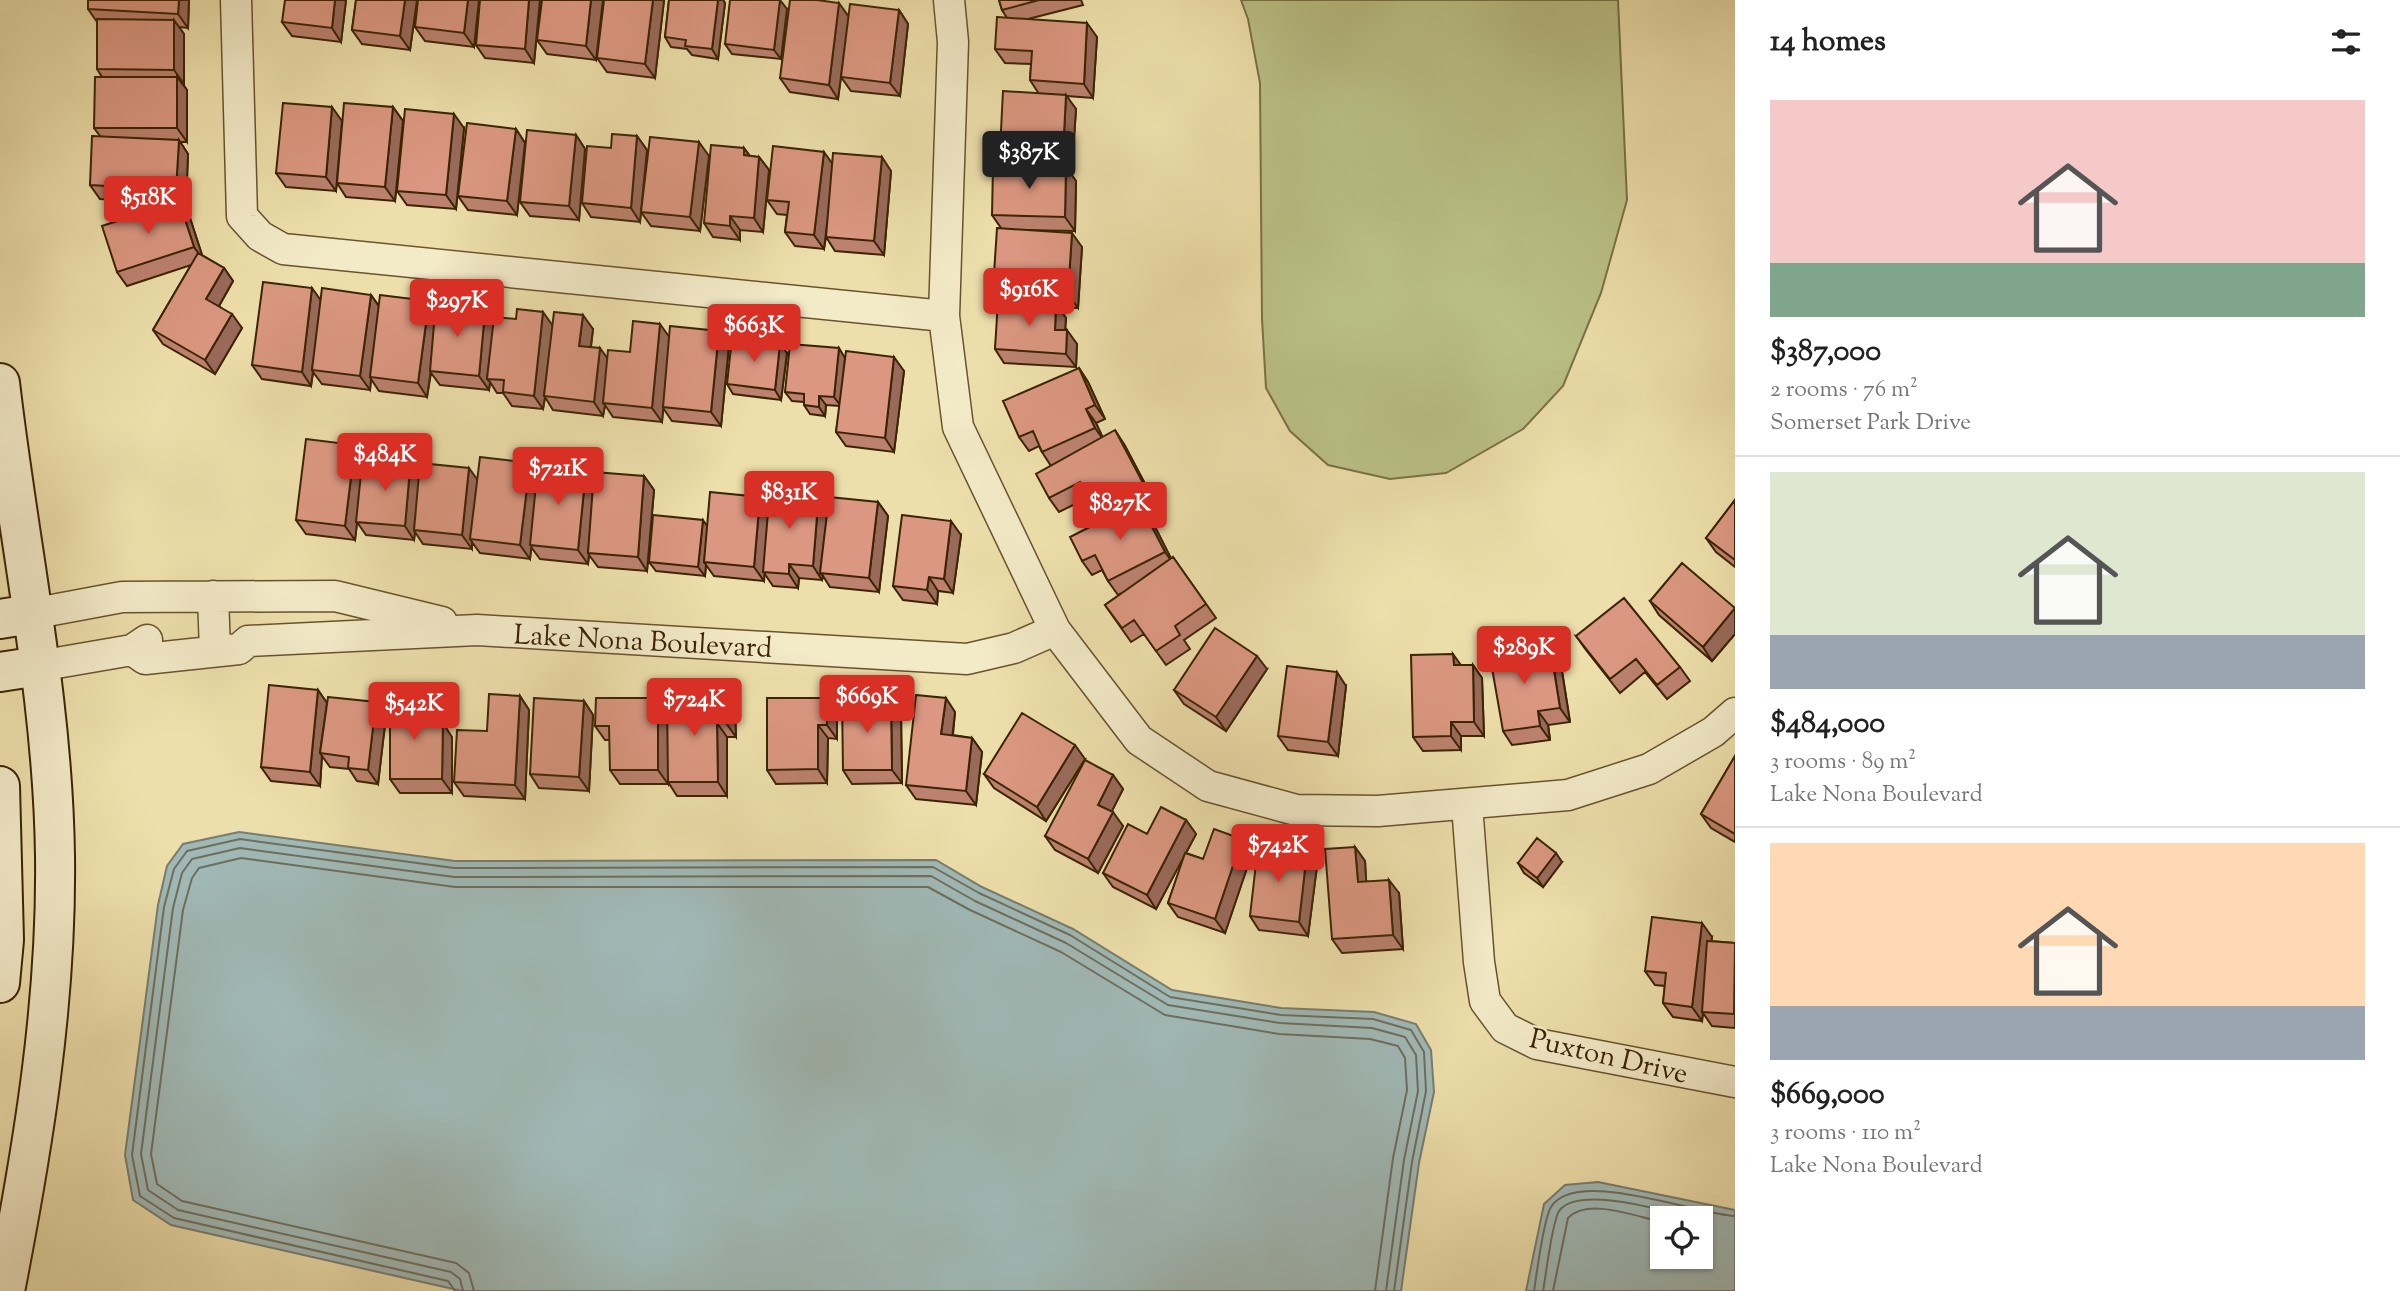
<!DOCTYPE html>
<html lang="en">
<head>
<meta charset="utf-8">
<style>
  :root { --surface:#fff; --page:#f6f6f6; --text:#222; --muted:#767676; --line:#e0e0e0; --accent:#d93025 }
  body { margin:0; font-family:"Sorts Mill Goudy",serif; background:var(--page); color:var(--text); height:100vh; display:flex; flex-direction:column; font-size:26px; white-space:nowrap }
  * { box-sizing:border-box; margin:0 }
  p { font-size:23px; color:var(--muted) }
  .icon { flex:none; width:38px; height:38px; fill:none; stroke:currentColor; stroke-width:2; stroke-linecap:round; stroke-linejoin:round }
  .map { position:relative; flex:1; overflow:hidden }
  .side { display:flex; flex-direction:column; background:var(--surface); width:665px }
  .side>* { flex:none }
  .tools { position:absolute; left:1650px; top:1206px; display:grid; gap:14px }
  .tools a { display:grid; place-items:center; width:63px; height:63px; border-radius:0px; background:var(--surface); box-shadow:0 2px 5px #0004; font-size:35px }
  .price { position:absolute; translate:-50% -60px; padding:0 16px; border-radius:7px; background:var(--accent); color:#fff; font-size:23px; line-height:46px; filter:drop-shadow(0 2px 4px #0008) }
  .price::after { content:''; position:absolute; left:50%; top:42px; width:21px; height:16px; margin-left:-10px; background:inherit; clip-path:polygon(0 0,100% 0,50% 100%) }
  .price.current { background:#222; color:#fff }
  ul { padding:0; list-style:none }
  li { display:grid; align-content:center; gap:14px; height:371px; padding:0 35px }
  li+li { border-top:2px solid var(--line) }
  li span { display:grid; place-items:center; height:217px; border-radius:0px; color:#555 }
  li>.icon { margin-inline-start:auto }
  span .icon { width:126px; height:126px; fill:#fffc; stroke-width:1 }
  li b { font-size:30px }
  h2 { display:flex; justify-content:space-between; align-items:center; height:84px; padding:0 35px; font-size:30px }
  main { display:flex; flex:1; min-height:0 }
  .map>svg:first-child { display:block }
  .green { fill:#bac187; stroke:#7a7246; stroke-width:2 }
  .water { fill:#a0b9b6; stroke:#787d6f; stroke-width:2; fill-rule:evenodd }
  .lines { fill:none; stroke-linecap:round; stroke-linejoin:round }
  .shore { stroke:#6e6e5d; stroke-width:2 }
  .street-casing { stroke:#68532e; stroke-width:33 }
  .secondary-casing { stroke:#3b2404; stroke-width:42 }
  .street { stroke:#f3eac8; stroke-width:30 }
  .secondary { stroke:#f3eac8; stroke-width:38 }
  .wall { fill:#bc826f; stroke:#3b2404; stroke-width:2 }
  .shaded-wall { fill:#996a5a; stroke:#3b2404; stroke-width:2 }
  .building { fill:#db9781; stroke:#3b2404; stroke-width:2 }
  .labels { text-anchor:middle; stroke-width:5; stroke-linejoin:round; paint-order:stroke }
  .street-label { font-size:28px; fill:#3b2404; stroke:#f3eac8 }
</style>
</head>
<body>
<main>
<div class="map">
<svg width="1735" height="1291" viewBox="0 0 1735 1291">
  <rect width="100%" height="100%" fill="#eddfab"/>
  <filter id="stains"><feTurbulence type="fractalNoise" baseFrequency=".00286" numOctaves="4"/><feColorMatrix values="0 0 0 0 .2 0 0 0 0 .09 0 0 0 0 .02 0 0 0 .5 -.17"/></filter>
  <radialGradient id="worn" r=".72"><stop offset=".6" stop-color="#630" stop-opacity="0"/><stop offset="1" stop-color="#630" stop-opacity=".3"/></radialGradient>
  <path class="green" d="M1241 0H1618L1627 200 1601 293 1563 386 1523 429 1446 473 1390 479 1328 465 1290 431 1266 388 1262 319 1260 83 1248 19Z"/>
  <path class="water" d="M239 832 455 861 936 860 982 887 1073 929 1172 990 1281 1008 1374 1012 1416 1024 1431 1050 1434 1092 1419 1163 1401 1291H462L171 1225 133 1200 125 1155 158 905 167 866 183 844Z
    M1598 1182 1735 1210V1291H1526L1544 1204 1565 1185ZM1701 1218V1256H1662V1218Z"/>
  <g class="lines">
    <path class="shore" d="M455 1291 448 1281 174 1218 140 1196 132 1155 164 907 174 869 187 851 240 839 454 868 933 867 979 893 1070 935 1170 997 1281 1015 1373 1019 1411 1030 1424 1052 1426 1091 1412 1162 1394 1291
      M463 1291 460 1279 451 1272 178 1210 148 1190 141 1154 173 908 182 873 192 859 240 848 454 877 931 876 975 901 1066 943 1168 1005 1280 1023 1372 1028 1405 1037 1416 1055 1418 1091 1404 1160 1386 1291
      M474 1291 469 1273 456 1263 182 1201 157 1184 151 1154 183 910 192 878 199 868 241 858 455 887H928L970 910 1061 952 1165 1015 1279 1034 1370 1039 1398 1046 1405 1058 1407 1090 1393 1158 1375 1291
      M1534 1291C1537 1273 1543 1220 1551 1207 1575 1167 1695 1214 1735 1216
      M1543 1291C1546 1275 1552 1222 1559 1211 1578 1184 1667 1212 1695 1218
      M1553 1291 1568 1218C1588 1197 1637 1217 1662 1222"/>
    <defs>
      <path id="street" d="M236 0 242 216 260 236 283 249 944 316
        M949 0 953 42 944 316 958 427 1055 630 1139 740 1208 786 1296 810 1378 811 1568 795 1649 769 1713 732 1735 713
        M213 596 215 651
        M31 614 122 597 335 596 442 622
        M132 650 145 659 239 649 248 641 477 630 967 659 1014 648 1055 630
        M39 666 132 650 147 640
        M1467 805 1479 962 1485 1001 1505 1028 1537 1044 1735 1082"/>
      <path id="secondary" d="M0 383C18 540 53 697 55 856 57 1003 33 1147 5 1291
        M0 619 31 614
        M0 672 39 666
        M0 786 4 940 0 983"/>
    </defs>
    <use href="#street" class="street-casing"/>
    <use href="#secondary" class="secondary-casing"/>
    <use href="#street" class="street"/>
    <use href="#secondary" class="secondary"/>
  </g>
  <path class="wall" d="M88 0H189L188 28 179 27 184 34V84H183L187 90V142H180L188 154 186 204 181 203 189 215 202 255 224 268 233 281 219 306 242 328 215 374 163 344 153 330 191 265 127 286 117 272 172 203 100 199 90 185 100 136 94 128 102 77 97 69V22L88 9Z
    M346 0 341 42 292 36 282 22Z
    M356 0H417L410 50 362 44 352 30Z
    M418 0H479L474 47 425 41 415 27Z
    M480 0H540L534 63 485 58 476 45Z
    M542 0H603L596 60 547 54 537 40Z
    M604 0H664L655 78 607 72 597 58Z
    M669 0H723L725 3 718 59 692 55 687 49 671 47 665 37Z
    M999 0H1081L1083 5 1028 19 1097 37 1093 98 1066 96 1076 109 1072 168 1009 164 1000 150 1039 94 1030 80 1031 64 1005 63 995 49 1007 18 1002 10Z
    M787 9 781 59 732 54 725 44Z
    M899 10 908 24 900 96 851 91 841 77 847 32 838 99 790 92 780 78 849 17Z
    M393 107 403 121 395 201 346 197 337 183Z
    M342 121 336 191 286 187 276 173Z
    M464 128 456 209 407 205 397 191Z
    M516 129 525 143 517 215 468 210 458 196Z
    M576 135 585 149 579 220 530 216 520 202Z
    M637 136 647 150 642 207 709 156 700 231 651 226 641 212 640 222 591 217 582 203 611 148Z
    M744 148 750 156 759 157 769 170 763 232 740 230V240L713 237 704 223Z
    M832 163 891 171 884 255 835 251 826 237 824 249 795 246 785 232 787 215 777 214 767 200Z
    M1066 167 1076 181 1075 231 1021 230 1082 247 1078 308 1058 307 1066 318 1065 330 1077 344 1076 367 1004 363 995 349 1001 300 993 289 1001 228 992 215Z
    M371 295 379 306 429 301 435 310 466 303 472 311 485 312 493 325H552L593 329 591 347 607 358 630 352 669 337 729 345 721 426 672 421 663 408 662 422 613 417 605 405 603 416 553 410 545 397 543 409 512 406 503 393H497L490 382 489 390 440 385 431 373 427 397 379 391 371 379 370 390 322 384 313 372 311 386 262 379 252 365 321 300Z
    M787 353 781 400 733 394 727 384Z
    M845 358 904 371 894 452 846 446 836 432 840 406 826 405 825 416 810 414 804 405V402L792 401 785 392Z
    M1079 368 1088 382 1105 419 1096 423 1102 437 1124 444 1152 497 1140 504 1149 515 1171 559 1173 557 1216 618 1184 640 1190 649 1166 665 1144 634 1131 642 1105 605 1122 593 1118 595 1108 581 1102 570 1092 575 1082 561 1101 521 1093 510 1087 498 1059 512 1049 498 1051 466 1042 452 1039 446 1029 451 1019 437Z
    M355 445 365 459 364 464 420 469 477 480 530 463 537 474 586 470 593 481 644 476 654 490 647 571 598 567 589 555 588 564 540 559 531 547 530 559 480 553 472 542V549L423 544 415 532 414 540 366 535 357 522 355 540 306 534 296 520Z
    M1735 500V567L1716 552 1706 538Z
    M878 502 888 516 879 592 830 587 823 576 822 580 799 578 798 588 773 586 764 573V581L714 576 706 565 705 576 656 571 649 562 707 527 768 509 813 503 826 516Z
    M961 535 953 593 938 591 937 604 903 600 893 586Z
    M1650 601 1735 608V634L1712 661 1659 615Z
    M1576 636 1680 667 1690 681 1667 699 1645 672 1620 693 1586 650Z
    M1529 645 1534 653 1551 651 1561 665 1570 722 1548 725 1550 740 1512 745 1503 731Z
    M1460 665H1473L1482 678 1484 736H1461V750L1423 751 1413 737Z
    M1267 669 1226 731 1184 704 1174 690Z
    M1346 686 1338 756 1288 750 1278 736Z
    M318 690 327 703 376 702 386 716 378 784 357 781 349 769 330 767 322 756 320 786 271 781 261 767Z
    M418 695 428 709V723L452 737V793H400L390 779Z
    M520 696 529 710 525 799 464 796 454 782 487 731Z
    M725 696 735 710 736 737H727V796H677L668 782V784H620L610 770V740H605L595 726 658 698 667 711Z
    M767 698 837 712V739L828 738 827 783 776 784 767 770Z
    M891 700 901 714 902 783 852 784 843 770Z
    M584 701 593 715 589 791 539 788 530 774Z
    M955 712 953 735 972 738 982 752 976 805 916 799 906 785Z
    M1735 756V842L1711 828 1701 814Z
    M1085 759 1046 821 994 788 984 774Z
    M1113 775 1123 789 1111 812 1123 826 1098 873 1055 850 1045 836Z
    M1186 820 1196 834 1186 853 1203 859 1252 853 1225 933 1178 917 1168 903 1185 854 1156 909 1113 887 1103 873 1147 834Z
    M1355 847 1365 861 1366 881 1399 893 1403 949 1342 953 1332 939Z
    M1307 852 1317 866 1308 936 1259 930 1250 916Z
    M1562 862 1543 887 1524 873 1518 863Z
    M1712 937 1711 941 1735 943V1028L1712 1026 1703 1013 1702 1021 1673 1017 1663 1003 1665 986 1655 985 1645 971Z"/>
  <path class="shaded-wall" d="M179 0H189L188 28 178 14Z
    M335 0H346L341 42 332 28Z
    M405 0H417L410 50 400 36Z
    M468 0H479L474 47 464 33Z
    M529 0H540L534 63 525 49Z
    M591 0H603L596 60 586 46Z
    M653 0H664L655 78 645 64Z
    M718 0H723L725 3 718 59 712 49Z
    M780 0 787 9 781 59 774 50Z
    M839 3 849 17 838 99 829 85Z
    M899 10 908 24 900 96 890 83Z
    M174 20 184 34V84L174 70Z
    M1087 23 1097 37 1093 98 1084 84Z
    M177 77 187 90V142L177 128Z
    M1066 95 1076 109 1072 168 1063 154Z
    M332 107 342 121 336 191 326 177Z
    M393 107 403 121 395 201 385 187Z
    M454 114 464 128 456 209 446 195Z
    M516 129 525 143 517 215 507 201Z
    M576 135 585 149 579 220 569 206Z
    M637 136 647 150 640 222 631 208Z
    M179 140 188 154 186 204 176 190Z
    M699 142 709 156 700 231 690 217Z
    M744 148 754 162 744 155Z
    M824 152 834 166 824 249 814 235Z
    M759 157 769 170 763 232 754 218Z
    M882 157 891 171 884 255 874 241Z
    M1066 167 1076 181 1075 231 1065 217Z
    M179 201 189 215 204 261 194 247Z
    M730 216 740 230V240L730 226Z
    M1072 233 1082 247 1078 308 1068 294Z
    M224 268 233 281 215 313 206 299Z
    M312 288 322 302 312 370 313 372 311 386 302 372Z
    M371 295 380 308 370 377 371 379 370 390 360 376Z
    M429 301 439 315 427 397 418 383Z
    M466 303 476 317 465 311Z
    M1056 304 1066 318 1064 344 1055 330Z
    M485 312 494 326 487 379 490 382 489 390 479 376Z
    M543 312 553 326 544 396 545 397 543 409 534 396Z
    M232 314 242 328 215 374 205 360Z
    M583 315 593 329 589 360 579 346Z
    M660 324 670 338 662 422 652 408Z
    M1067 330 1077 344 1076 367 1066 354Z
    M719 331 729 345 721 426 711 412Z
    M780 344 787 353 781 400 775 390Z
    M600 348 610 362 603 403 605 405 603 416 594 402Z
    M839 348 845 358 841 406 834 397Z
    M894 357 904 371 894 452 885 438Z
    M1079 368 1088 382 1105 419 1095 405Z
    M819 396 826 405 825 416 819 407Z
    M1086 409 1096 423 1105 442 1095 428Z
    M1115 430 1124 444 1152 497 1143 483Z
    M355 445 365 459 355 540 345 526Z
    M411 457 421 471 414 530 415 532 414 540 405 526Z
    M530 463 540 477 530 559 520 545Z
    M469 468 479 482 470 539 472 542V549L462 535Z
    M586 470 595 484 588 553 589 555 588 564 578 550Z
    M644 476 654 490 647 571 638 557Z
    M804 491 814 505 803 503Z
    M760 497 770 511 764 581 754 567Z
    M878 502 888 516 879 592 869 578Z
    M1139 502 1149 515 1175 566 1165 552Z
    M818 504 827 518 820 573 823 576 822 580 813 566Z
    M703 520 709 529 704 562 706 565 705 576 698 567Z
    M951 521 961 535 953 593 944 579Z
    M789 564 799 578 798 588 789 574Z
    M929 577 938 591 937 604 927 590Z
    M1735 608V634L1712 661 1703 647Z
    M1551 651 1561 665 1570 722 1560 708Z
    M1453 654 1463 668 1454 665Z
    M1257 656 1267 669 1226 731 1216 717Z
    M1473 665 1482 678 1484 736 1474 722Z
    M1337 672 1346 686 1338 756 1328 742Z
    M318 690 327 703 320 753 322 756 320 786 310 772Z
    M418 695 428 709V737L418 723Z
    M520 696 529 710 525 799 515 785Z
    M725 696 735 710 736 737 726 723Z
    M658 698 668 712V784L658 770Z
    M827 698 837 712V739L827 725Z
    M946 698 955 712 951 748 941 734Z
    M891 700 901 714 902 783 892 770Z
    M584 701 593 715 589 791 579 777Z
    M376 702 386 716 378 784 368 770Z
    M1538 711 1548 725 1550 740 1540 726Z
    M1451 722 1461 736V750L1451 736Z
    M443 723 452 737V793L442 779Z
    M717 723 727 737V796L718 782Z
    M818 725 828 738 827 783 818 769Z
    M972 738 982 752 976 805 966 791Z
    M1075 745 1085 759 1046 821 1037 807Z
    M1113 775 1123 789 1108 819 1098 805Z
    M1113 812 1123 826 1098 873 1088 859Z
    M1186 820 1196 834 1156 909 1147 895Z
    M1242 839 1252 853 1225 933 1215 919Z
    M1355 847 1365 861 1367 896 1358 882Z
    M1307 852 1317 866 1308 936 1299 922Z
    M1556 853 1562 862 1543 887 1537 878Z
    M1389 880 1399 893 1403 949 1393 935Z
    M1702 923 1712 937 1702 1021 1692 1007Z"/>
  <path class="building" d="M88 0H179L178 14 88 9Z
    M285 0H335L332 28 282 22Z
    M356 0H405L400 36 352 30Z
    M418 0H468L464 33 415 27Z
    M480 0H529L525 49 476 45Z
    M542 0H591L586 46 537 40Z
    M604 0H653L645 64 597 58Z
    M669 0H718L712 49 685 46 686 40 665 37Z
    M730 0H780L774 50 725 44Z
    M790 0H817L839 3 829 85 780 78Z
    M999 0H1039L1002 10Z
    M850 4 899 10 890 83 841 77Z
    M997 17 1087 23 1084 84 1030 80 1032 51 995 49Z
    M97 19 174 20V70L97 69Z
    M95 77H177V128H94Z
    M1003 91 1066 95 1063 154 1000 150Z
    M283 103 332 107 326 177 276 173Z
    M344 103 393 107 385 187 337 183Z
    M405 109 454 114 446 195 397 191Z
    M467 123 516 129 507 201 458 196Z
    M527 130 576 135 569 206 520 202Z
    M612 134 637 136 631 208 582 203 587 146 611 148Z
    M92 136 179 140 176 190 90 185Z
    M650 137 699 142 690 217 641 212Z
    M711 145 744 148V155L759 157 754 218 730 216V226L704 223Z
    M773 146 824 152 814 235 785 232 789 202 767 200Z
    M833 153 882 157 874 241 826 237Z
    M993 166 1066 167 1065 217 992 215Z
    M179 201 194 247 117 272 102 226Z
    M997 228 1072 233 1068 294 993 289Z
    M198 253 224 268 206 299 232 314 205 360 153 330Z
    M263 282 312 288 302 372 252 365Z
    M322 288 371 295 360 376 312 370Z
    M380 295 429 301 418 383 370 377Z
    M998 300 1056 304 1055 330H1067L1066 354 995 349Z
    M436 301 466 303 465 311 485 312 479 376 430 371Z
    M517 309 543 312 534 396 503 392 504 380 487 379 494 317 516 319Z
    M554 312 583 315 579 346 600 348 594 402 544 396Z
    M633 321 660 324 652 408 603 403 608 350 630 352Z
    M670 326 719 331 711 412 663 407Z
    M732 338 780 344 775 390 727 384Z
    M790 344 839 348 834 397 819 396V407L804 405V394L785 392Z
    M846 351 894 357 885 438 836 432Z
    M1079 368 1095 405 1086 409 1095 428 1042 452 1033 431 1019 437 1003 401Z
    M1115 430 1143 483 1093 510 1080 482 1049 498 1036 474Z
    M306 439 355 445 345 526 296 520Z
    M391 455 411 457 405 526 356 522 362 464 390 466Z
    M480 457 530 463 520 545 470 539Z
    M420 463 469 468 462 535 414 530Z
    M538 465 586 470 578 550 530 545Z
    M594 472 644 476 638 557 588 553Z
    M770 488 804 491 803 503 818 504 813 566 789 564V574L763 572Z
    M710 492 760 497 754 567 704 562Z
    M829 497 878 502 869 578 820 573Z
    M1735 500V560L1706 538Z
    M1139 502 1165 552 1108 581 1095 555 1082 561 1070 537Z
    M653 515 703 520 698 567 649 562Z
    M902 515 951 521 944 579 929 577 927 590 893 586Z
    M1173 557 1206 604 1175 626 1180 635 1156 651 1134 620 1122 628 1105 605Z
    M1682 563 1735 608 1703 647 1650 601Z
    M1624 598 1680 667 1657 685 1636 659 1610 679 1576 636Z
    M1215 628 1257 656 1216 717 1174 690Z
    M1529 645 1530 654 1551 651 1560 708 1538 711 1540 726 1503 731 1489 651Z
    M1453 654 1454 665H1473L1474 722H1451V736L1413 737 1411 655Z
    M1287 666 1337 672 1328 742 1278 736Z
    M269 685 318 690 310 772 261 767Z
    M489 694 520 696 515 785 454 782 457 730 487 731Z
    M390 695H418V723H443L442 779H390Z
    M916 695 946 698 941 734 972 738 966 791 906 785Z
    M725 696 726 723H717L718 782H668L667 697Z
    M328 697 376 702 368 770 348 768 349 757 320 753Z
    M534 698 584 701 579 777 530 774Z
    M596 698H658V770H610L609 726H595Z
    M767 698H827V725H818V769L767 770Z
    M842 700H891L892 770H843Z
    M1022 713 1075 745 1037 807 984 774Z
    M1735 756V834L1701 814Z
    M1085 760 1113 775 1098 805 1113 812 1088 859 1045 836Z
    M1161 807 1186 820 1147 895 1103 873 1128 824 1147 834Z
    M1214 829 1242 839 1215 919 1168 903 1185 853 1203 859Z
    M1537 838 1556 853 1537 878 1518 863Z
    M1258 846 1307 852 1299 922 1250 916Z
    M1355 847 1358 882 1389 880 1393 935 1332 939 1325 849Z
    M1652 917 1702 923 1692 1007 1663 1003 1666 973 1645 971Z
    M1707 941 1735 943 1734 1014 1702 1012Z"/>
  <g class="labels">
    <g class="street-label">
      <text transform="translate(643 640) rotate(3)" y="10">Lake Nona Boulevard</text>
      <text transform="translate(1609 1055) rotate(13)" y="10">Puxton Drive</text>
    </g>
  </g>
  <rect width="100%" height="100%" filter="url(#stains)"/>
  <rect width="100%" height="100%" fill="url(#worn)"/>
</svg>
<div class="tools">
<a><svg class="icon" aria-label="locate" viewBox="0 0 24 24"><circle cx="12" cy="12" r="6"/><path d="M12 2v4M12 18v4M2 12h4M18 12h4"/></svg></a>
</div>
<b class="price current" style="left:1029px;top:191px">$387K</b>
<b class="price" style="left:148px;top:236px">$518K</b>
<b class="price" style="left:1029px;top:328px">$916K</b>
<b class="price" style="left:457px;top:339px">$297K</b>
<b class="price" style="left:754px;top:364px">$663K</b>
<b class="price" style="left:385px;top:493px">$484K</b>
<b class="price" style="left:558px;top:507px">$721K</b>
<b class="price" style="left:789px;top:531px">$831K</b>
<b class="price" style="left:1120px;top:542px">$827K</b>
<b class="price" style="left:1524px;top:686px">$289K</b>
<b class="price" style="left:867px;top:735px">$669K</b>
<b class="price" style="left:694px;top:738px">$724K</b>
<b class="price" style="left:414px;top:742px">$542K</b>
<b class="price" style="left:1278px;top:884px">$742K</b>
</div>
<section class="side">
<h2>14 homes<svg class="icon" aria-label="filters" viewBox="0 0 24 24"><path d="M4 7h16M4 17h16"/><circle cx="9" cy="7" r="2"/><circle cx="15" cy="17" r="2"/></svg></h2>
<ul>
<li><span style="background:linear-gradient(#f6c9c9 75%,#7fa58c 0)"><svg class="icon" aria-label="home" viewBox="0 0 24 24"><path d="M3 11l9-7 9 7M6 9v11h12V9"/></svg></span><div><b>$387,000</b><p>2 rooms · 76 m²</p><p>Somerset Park Drive</p></div></li>
<li><span style="background:linear-gradient(#dfe7d0 75%,#9aa5b1 0)"><svg class="icon" aria-label="home" viewBox="0 0 24 24"><path d="M3 11l9-7 9 7M6 9v11h12V9"/></svg></span><div><b>$484,000</b><p>3 rooms · 89 m²</p><p>Lake Nona Boulevard</p></div></li>
<li><span style="background:linear-gradient(#ffd9b3 75%,#9aa5b1 0)"><svg class="icon" aria-label="home" viewBox="0 0 24 24"><path d="M3 11l9-7 9 7M6 9v11h12V9"/></svg></span><div><b>$669,000</b><p>3 rooms · 110 m²</p><p>Lake Nona Boulevard</p></div></li>
</ul>
</section>
</main>
</body>
</html>
